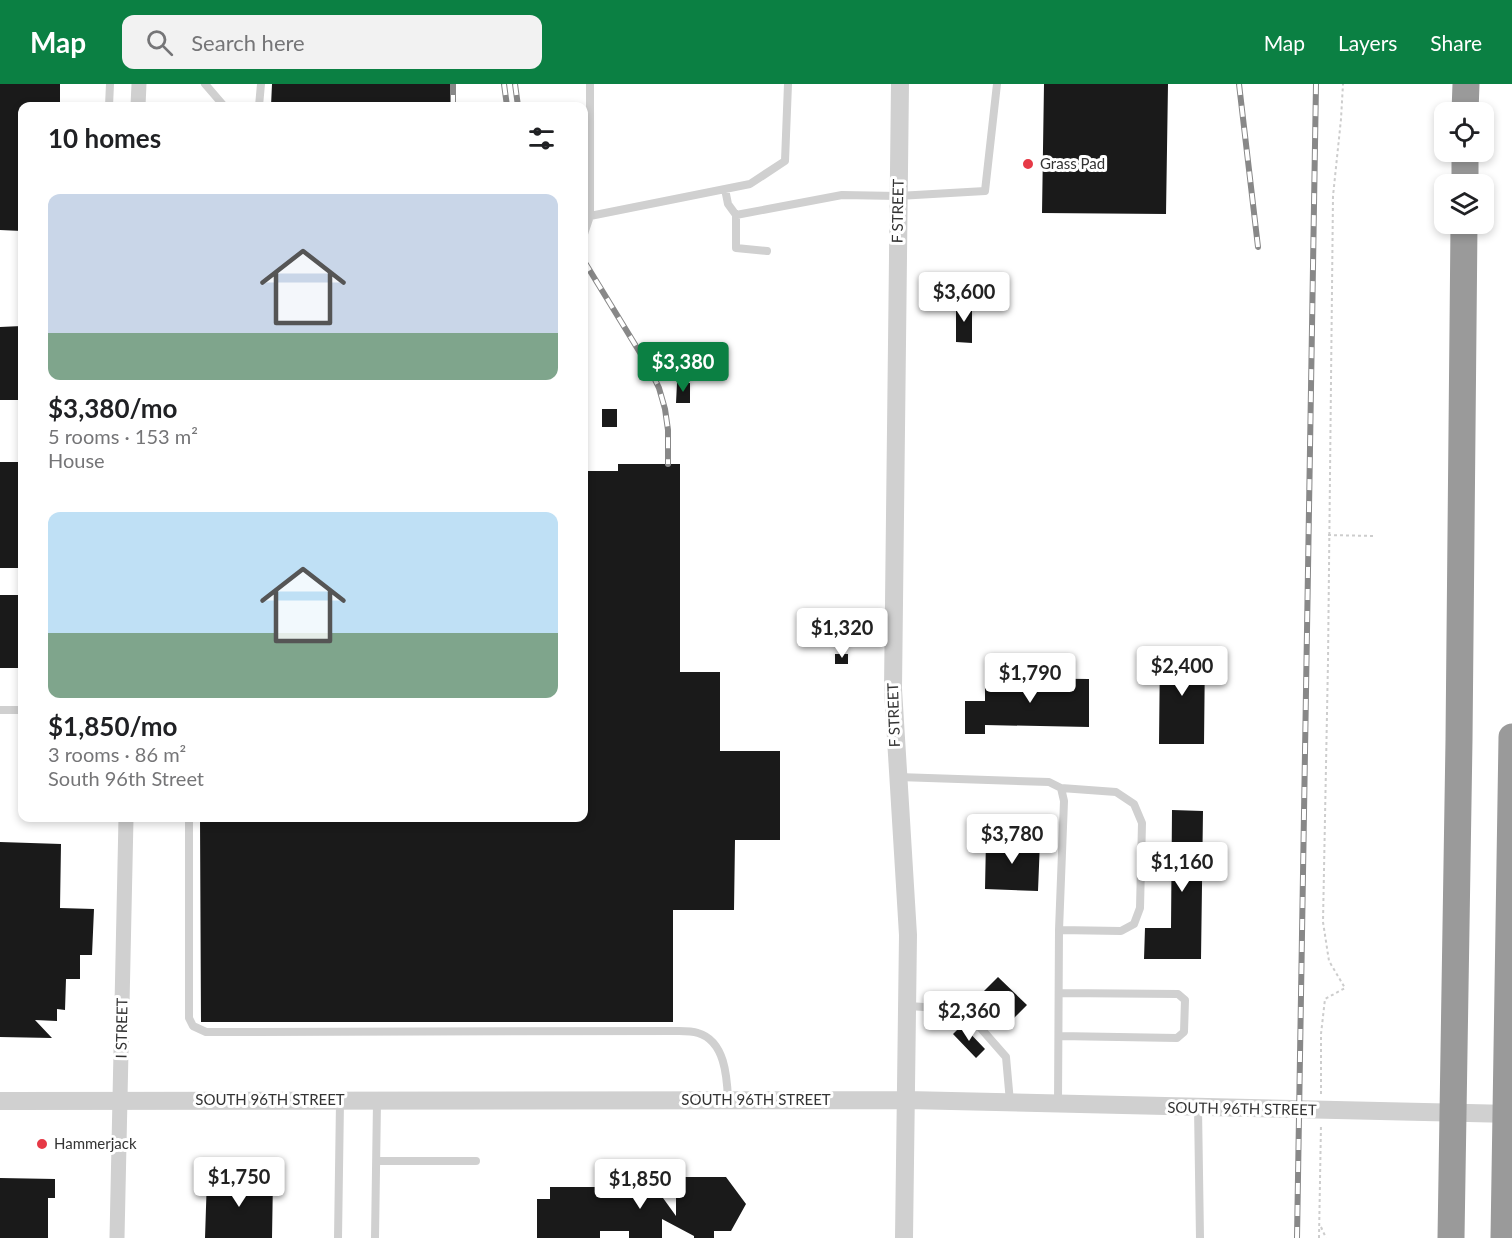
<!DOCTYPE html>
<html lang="en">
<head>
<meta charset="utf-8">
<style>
  :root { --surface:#fff; --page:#f2f2f2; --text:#202124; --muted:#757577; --accent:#0b8043 }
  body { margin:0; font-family:Lato,sans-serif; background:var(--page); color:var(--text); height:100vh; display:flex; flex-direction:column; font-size:22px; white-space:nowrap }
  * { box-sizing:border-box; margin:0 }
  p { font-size:20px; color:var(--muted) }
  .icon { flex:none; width:33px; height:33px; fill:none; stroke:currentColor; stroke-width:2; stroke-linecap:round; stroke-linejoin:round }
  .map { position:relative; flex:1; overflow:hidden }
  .side { position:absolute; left:18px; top:18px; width:570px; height:720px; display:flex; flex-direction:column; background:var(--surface); border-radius:12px; box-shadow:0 3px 9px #0003 }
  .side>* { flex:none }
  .fabs { position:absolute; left:1434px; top:18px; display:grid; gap:12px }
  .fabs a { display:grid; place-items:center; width:60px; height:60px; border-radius:12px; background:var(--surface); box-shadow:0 3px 9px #0003; font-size:30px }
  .price { position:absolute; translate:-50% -51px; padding:0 14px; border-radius:6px; background:#fff; color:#222; font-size:20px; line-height:39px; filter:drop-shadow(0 2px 3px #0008) }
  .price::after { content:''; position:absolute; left:50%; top:36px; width:18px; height:14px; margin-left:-9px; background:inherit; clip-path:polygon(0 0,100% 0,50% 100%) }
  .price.active { background:var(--accent); color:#fff }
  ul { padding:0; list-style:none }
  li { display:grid; align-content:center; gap:12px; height:318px; padding:0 30px }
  li span { display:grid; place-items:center; height:186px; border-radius:12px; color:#555 }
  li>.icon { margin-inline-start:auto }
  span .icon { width:108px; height:108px; fill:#fffc; stroke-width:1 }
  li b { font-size:26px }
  h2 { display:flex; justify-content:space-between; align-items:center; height:72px; padding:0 30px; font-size:26px }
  header { display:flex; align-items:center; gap:36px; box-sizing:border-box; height:84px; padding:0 30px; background:var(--accent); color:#fff }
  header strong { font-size:28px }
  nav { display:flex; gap:33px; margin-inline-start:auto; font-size:21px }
  .search { width:420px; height:54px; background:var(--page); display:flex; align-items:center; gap:15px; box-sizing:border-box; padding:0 21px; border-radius:12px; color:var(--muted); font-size:22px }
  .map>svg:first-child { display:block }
  .building { fill:#1a1a1a }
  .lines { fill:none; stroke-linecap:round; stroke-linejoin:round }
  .path { stroke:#cdcdcd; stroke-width:2; stroke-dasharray:3 3; stroke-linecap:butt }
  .service { stroke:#d0d0d0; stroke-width:8 }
  .minor { stroke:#d0d0d0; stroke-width:15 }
  .tertiary { stroke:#d0d0d0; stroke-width:18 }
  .motorway { stroke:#9a9a9a; stroke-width:27 }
  .rail-casing { stroke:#888; stroke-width:6 }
  .rail { stroke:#fff; stroke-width:4; stroke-dasharray:11; stroke-linecap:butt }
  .poi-dot { fill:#e63946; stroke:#fff; stroke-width:2 }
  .labels { text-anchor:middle; stroke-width:6; stroke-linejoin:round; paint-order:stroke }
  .poi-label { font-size:15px; fill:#333; stroke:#fff; text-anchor:start }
  .street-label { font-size:15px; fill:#333; stroke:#fff }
</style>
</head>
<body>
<header>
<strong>Map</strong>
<div class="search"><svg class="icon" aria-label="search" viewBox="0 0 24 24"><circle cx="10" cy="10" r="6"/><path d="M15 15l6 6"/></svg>Search here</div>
<nav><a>Map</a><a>Layers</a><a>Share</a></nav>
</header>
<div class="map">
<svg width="1512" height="1154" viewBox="0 0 1512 1154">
  <rect width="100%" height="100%" fill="#fff"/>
  <path class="building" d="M0 0H60V22H22V147L0 146Z
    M272 0H451V22H271Z
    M1044 0H1168L1166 130 1042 129Z
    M956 220H972V259L956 258Z
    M22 242V316H0V243Z
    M677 299H690V319H676Z
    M602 325H617V343H602Z
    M0 378H22V484H0Z
    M618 380H680V588H720V667H780V756H735L734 826H673V938H201L200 734H584V387H618Z
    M0 511H22V584H0Z
    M1160 566 1205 567 1204 660H1159Z
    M835 570H848V580H835Z
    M985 594 1089 595V643L985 641V650H965V617H985Z
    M1172 726 1203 727 1201 875H1144L1145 844H1171Z
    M986 755 1040 757 1038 807 985 805Z
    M0 758 61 760 60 824 94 825 92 871H80V895H66L65 926 57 925V937L35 936 52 954 0 953Z
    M998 893 1027 921 1008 940 1004 936 1000 939 981 918 984 915 980 911Z
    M962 941 985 965 976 974 953 950Z
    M207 1093 273 1094 272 1154H205Z
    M676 1093H726L746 1120 731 1147H714V1154H694V1152L662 1135V1154H629V1147H600V1154H537V1115H550V1103H600V1109H635V1096H650L676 1132Z
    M0 1094 55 1095V1114H48V1154H0Z"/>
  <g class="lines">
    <path class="path" d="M1328 451 1373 452
      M1321 1010V950L1325 915 1345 904 1329 877 1323 838 1328 577 1333 112 1341 35 1343 0
      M1321 1143 1326 1154
      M1319 1154 1321 1040"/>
    <path class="service" d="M205 0 224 22
      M109 22 110 0
      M259 22 261 0
      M725 105 728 120 736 131V164L767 167
      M736 131 842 111 898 112 985 107 997 0
      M590 132 750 100 785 77 788 0
      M584 150 590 132V0
      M0 626H22
      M898 693 1049 698 1061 704 1064 717 1059 846 1058 1019
      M189 734V934L193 942 206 948 679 947C685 947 692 947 698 949 725 957 727 993 728 1015
      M1059 846 1121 847 1134 840 1140 824 1142 739 1134 720 1116 708 1061 704
      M908 922 956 925 971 933 1006 973 1010 1018
      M1059 952 1177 954 1184 948 1185 916 1178 910 1059 909
      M1198 1024 1200 1154
      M377 1077H476
      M338 1154 340 1018
      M375 1154 377 1018"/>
    <path class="minor" d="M138 22 139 0
      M117 1154 126 734"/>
    <path class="tertiary" d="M900 0 893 605 908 851 904 1154
      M0 1017 907 1016 1512 1030"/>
    <path class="motorway" d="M1465 28 1466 0
      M1465 100V68
      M1451 1154 1459 656 1464 140
      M1504 1154 1512 653"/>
    <defs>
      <path id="rail" d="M504 0 507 22
        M515 0 518 22
        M1239 0 1258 163
        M453 22V0
        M584 177 650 285 659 304 665 325 668 346V380
        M1297 1154 1316 0"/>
    </defs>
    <use href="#rail" class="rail-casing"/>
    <use href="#rail" class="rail"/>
  </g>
  <g class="poi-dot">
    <circle cx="1028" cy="80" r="6"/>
    <circle cx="42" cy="1060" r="6"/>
  </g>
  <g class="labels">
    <g class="poi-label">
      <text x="1040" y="85">Grass Pad</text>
      <text x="54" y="1065">Hammerjack</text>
    </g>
    <g class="street-label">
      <text transform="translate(898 127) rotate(-89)" y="5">F STREET</text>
      <text transform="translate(894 631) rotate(-92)" y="5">F STREET</text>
      <text transform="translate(122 944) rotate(-89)" y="5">I STREET</text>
      <text x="270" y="1021">SOUTH 96TH STREET</text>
      <text x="756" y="1021">SOUTH 96TH STREET</text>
      <text transform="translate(1242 1025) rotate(1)" y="5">SOUTH 96TH STREET</text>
    </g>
  </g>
</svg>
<div class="fabs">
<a><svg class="icon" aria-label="locate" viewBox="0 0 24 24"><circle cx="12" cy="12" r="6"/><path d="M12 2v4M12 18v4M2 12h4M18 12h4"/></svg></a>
<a><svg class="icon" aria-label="layers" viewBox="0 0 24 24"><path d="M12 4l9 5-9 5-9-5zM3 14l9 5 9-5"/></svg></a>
</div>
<b class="price" style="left:964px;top:239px">$3,600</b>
<b class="price active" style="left:683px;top:309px">$3,380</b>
<b class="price" style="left:842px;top:575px">$1,320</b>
<b class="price" style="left:1182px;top:613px">$2,400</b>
<b class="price" style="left:1030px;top:620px">$1,790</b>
<b class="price" style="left:1012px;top:781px">$3,780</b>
<b class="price" style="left:1182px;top:809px">$1,160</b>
<b class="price" style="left:969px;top:958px">$2,360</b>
<b class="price" style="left:239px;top:1124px">$1,750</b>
<b class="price" style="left:640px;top:1126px">$1,850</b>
<section class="side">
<h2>10 homes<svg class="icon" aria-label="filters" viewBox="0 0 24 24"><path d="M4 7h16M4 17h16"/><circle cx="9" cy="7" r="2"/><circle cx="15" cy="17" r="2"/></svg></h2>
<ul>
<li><span style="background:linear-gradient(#c9d6e8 75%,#7fa58c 0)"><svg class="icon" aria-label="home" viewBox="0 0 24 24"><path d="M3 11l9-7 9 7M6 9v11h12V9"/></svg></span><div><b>$3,380/mo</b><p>5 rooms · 153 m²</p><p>House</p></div></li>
<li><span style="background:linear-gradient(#bfe0f5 65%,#7fa58c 0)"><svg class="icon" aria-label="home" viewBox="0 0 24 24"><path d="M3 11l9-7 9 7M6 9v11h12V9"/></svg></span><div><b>$1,850/mo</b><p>3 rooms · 86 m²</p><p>South 96th Street</p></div></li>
</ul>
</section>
</div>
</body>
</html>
